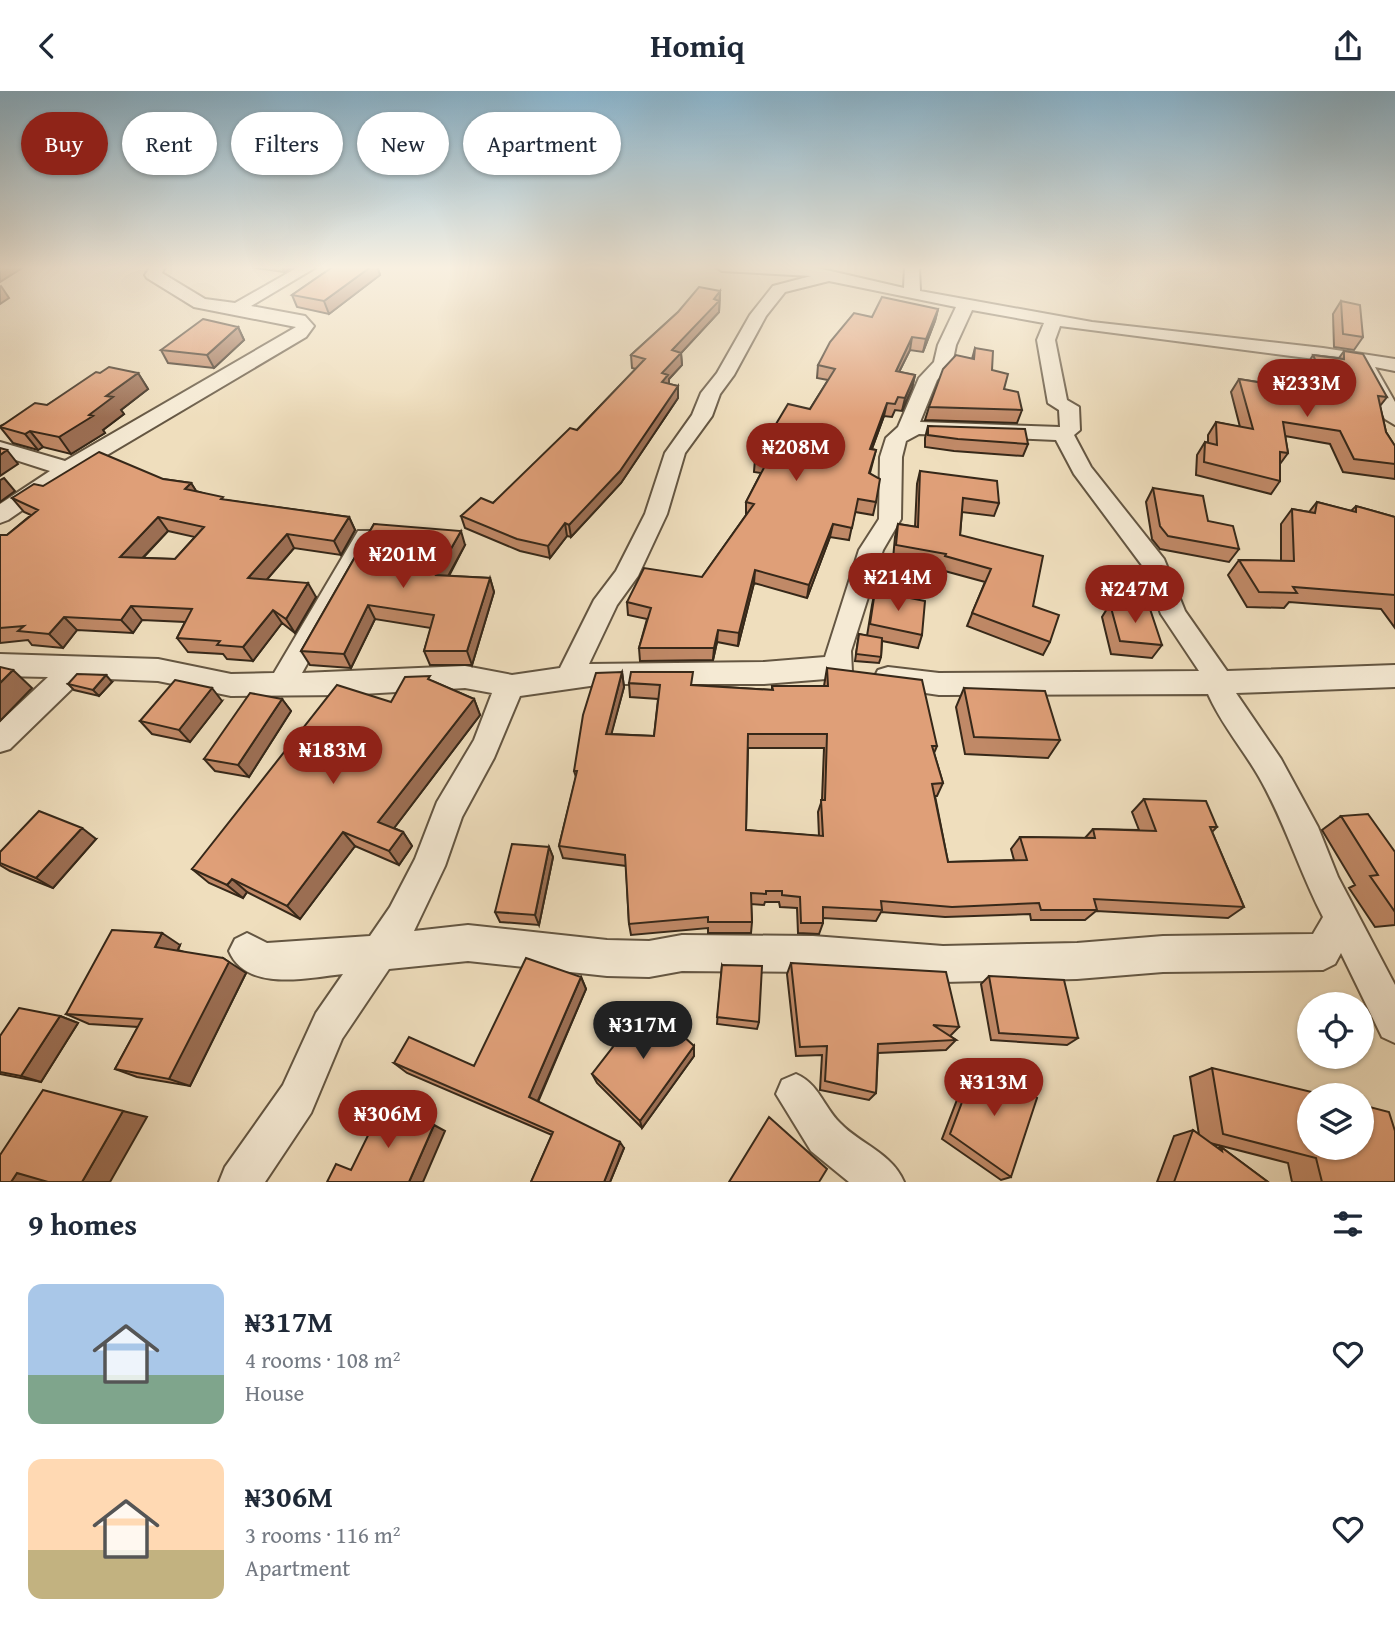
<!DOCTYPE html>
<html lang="en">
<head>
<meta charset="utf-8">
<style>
  :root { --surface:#fff; --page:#f2f2f3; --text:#1f2937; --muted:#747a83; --accent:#8f2418 }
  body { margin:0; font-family:"Gentium Book Plus",serif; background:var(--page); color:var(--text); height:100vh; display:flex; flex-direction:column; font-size:26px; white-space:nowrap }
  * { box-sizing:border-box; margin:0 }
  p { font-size:23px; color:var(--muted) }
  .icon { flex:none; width:38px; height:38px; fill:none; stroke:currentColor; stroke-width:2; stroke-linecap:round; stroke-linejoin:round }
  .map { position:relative; height:1091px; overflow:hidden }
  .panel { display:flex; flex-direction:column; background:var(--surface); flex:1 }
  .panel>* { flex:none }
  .hud { position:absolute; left:21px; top:21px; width:700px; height:63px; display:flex; gap:14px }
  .tools { position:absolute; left:1297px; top:901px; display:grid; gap:14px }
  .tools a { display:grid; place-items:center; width:77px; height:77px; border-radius:50%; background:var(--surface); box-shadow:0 2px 5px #0004; font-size:35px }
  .price { position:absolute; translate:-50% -60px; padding:0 16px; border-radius:24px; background:var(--accent); color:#fff; font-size:23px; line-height:46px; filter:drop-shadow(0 2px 4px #0008) }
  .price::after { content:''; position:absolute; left:50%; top:42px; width:21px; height:16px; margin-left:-10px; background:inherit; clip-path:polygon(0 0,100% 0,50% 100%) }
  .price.selected { background:#222; color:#fff }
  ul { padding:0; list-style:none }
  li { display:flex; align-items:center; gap:21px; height:175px; padding:0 28px }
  li span { display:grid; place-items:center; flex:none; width:196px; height:140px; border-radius:14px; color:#555 }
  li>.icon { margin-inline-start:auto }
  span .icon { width:84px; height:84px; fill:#fffc; stroke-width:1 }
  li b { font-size:30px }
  h2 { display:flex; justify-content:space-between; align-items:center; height:84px; padding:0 28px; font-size:30px }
  .pill { padding:0 24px; border-radius:32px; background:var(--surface); box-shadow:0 2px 5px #0004; font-size:24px; line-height:63px }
  .pill.selected { background:var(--accent); color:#fff }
  header { display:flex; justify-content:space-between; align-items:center; height:91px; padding:0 28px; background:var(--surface); font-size:32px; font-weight:700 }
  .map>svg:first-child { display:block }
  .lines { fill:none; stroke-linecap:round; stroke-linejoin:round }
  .street-casing { stroke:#645642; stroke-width:4 }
  .street { fill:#f5ead4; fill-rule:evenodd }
  .wall { fill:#c08967; stroke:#362819; stroke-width:2; fill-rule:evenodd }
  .shaded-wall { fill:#9c6f54; stroke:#362819; stroke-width:2 }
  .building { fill:#df9f78; stroke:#362819; stroke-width:2; fill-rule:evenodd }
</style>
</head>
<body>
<header><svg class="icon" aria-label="back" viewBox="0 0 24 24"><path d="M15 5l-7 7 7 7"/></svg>Homiq<svg class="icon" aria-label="share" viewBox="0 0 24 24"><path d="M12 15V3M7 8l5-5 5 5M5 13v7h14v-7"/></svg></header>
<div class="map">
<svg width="1395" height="1091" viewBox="0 0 1395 1091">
  <rect width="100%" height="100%" fill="#efdebd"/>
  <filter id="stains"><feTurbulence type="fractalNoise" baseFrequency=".00286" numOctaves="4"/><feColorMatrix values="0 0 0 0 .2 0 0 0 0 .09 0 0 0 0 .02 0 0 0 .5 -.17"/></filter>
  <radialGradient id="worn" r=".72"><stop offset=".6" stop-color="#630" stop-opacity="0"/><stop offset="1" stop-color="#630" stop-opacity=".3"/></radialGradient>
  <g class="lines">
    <defs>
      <path id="street" d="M151 175H165L162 182 205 208 235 212 300 175H318L251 215 305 225 314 235 306 246 75 383 8 429 0 432V413L50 380 0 364V351L65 370 296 236 194 216 147 187 145 184Z
        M715 175H809L904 197 905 175H919L920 200 1092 231 1323 257 1395 268V280L1375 276 1395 311V334L1385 328 1358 278 1361 274 1060 235 1055 249 1067 309 1079 316 1080 339 1074 344 1091 376 1164 468 1185 520 1227 580 1395 574V596L1236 602 1281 668 1318 736 1338 786 1395 894V952L1382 946 1341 862 1335 873 1323 879 1163 881 1077 888 943 891 813 881 682 880 649 886 607 885 468 870 389 878 342 948 311 1022 265 1091H219L225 1076 283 994 316 922 343 883C307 887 246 901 229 860L235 848 247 842 267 852 370 845 390 816 415 768 437 711 474 649 492 602 465 597 345 604 231 605 158 590 83 587 10 658 0 661V631L48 586 0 585V563L158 568 231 583 274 582 358 440H374L378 446 302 582 465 575 512 584 560 577 594 509 616 480 645 423 665 362 692 324 701 302 717 282 750 224 773 195 811 185 722 180ZM829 190 956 216 938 254 934 271 919 287 898 336 886 347 880 366 879 428 859 459 825 566 764 571 589 573 617 514 638 485 667 423 685 362 712 325 720 303 734 284 766 225 785 201ZM972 219 1044 232 1037 249 1048 312 1059 319 1060 336 920 331 937 289 952 273 956 254ZM919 343 1056 349 1074 383 1144 477 1161 523 1199 580 939 582 888 576 878 579 874 587 878 595 939 604 1208 603C1221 633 1243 658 1259 686 1285 731 1299 780 1323 826L1313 843 1163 845 1077 852 943 855 813 845 682 844 649 850 607 849 468 834 414 840 445 775 462 726 494 667 520 605 604 593H764L826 588 838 592 848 589 852 581 851 560 883 459 901 428 902 366 906 350Z
        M796 983C819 993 823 1015 840 1032 860 1053 892 1062 904 1091H849L811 1060 776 1003 782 989Z"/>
    </defs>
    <use href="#street" class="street-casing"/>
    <use href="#street" class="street"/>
  </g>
  <path class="wall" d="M241 175H294L284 181Z
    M334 175H377L380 184 329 223 297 216 292 204Z
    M720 200 719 221 681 262 682 274 669 288V293L678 295V307L621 392 571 446 567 445 550 467 520 460 465 437 461 425 493 412 577 339 636 278 632 277 631 264 678 221Z
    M1341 210 1363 246 1354 259 1334 256 1333 223Z
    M938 218 935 230 923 261 910 259 899 281 915 284 912 297 902 320 895 319 892 326 884 325 872 358 876 359 870 382 876 411 873 424 855 421 849 449 830 446 807 507 754 492 738 555 717 551 713 569 640 570 639 557 647 528 628 524 627 511 702 486 746 424V411L761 382 754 381 755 368 810 318 828 289 817 287 818 274 872 226Z
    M238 236 244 249 214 277 168 272 161 259Z
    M975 257 992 279 1004 298 1022 319 1017 332 925 329 929 316 972 268Z
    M1344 260 1387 306 1380 315 1386 341 1395 355V388L1343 381 1330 353 1285 345 1288 362 1280 373V390L1271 403 1196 384 1197 364 1205 351 1208 352V344L1216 331 1240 336 1231 301 1239 288 1315 300 1305 277 1313 264 1339 267Z
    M100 282H138L148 298 121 319 124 323 103 339 105 342 71 363 43 356 38 359 13 352 0 336V335L47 314Z
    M928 335 1028 353 1023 365 954 360 925 356V347Z
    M920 380 999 412 994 425 962 421 960 444 1033 515 1050 551 1043 564 967 535 985 491 941 479 942 476 893 468 895 446 898 433 915 436 917 393Z
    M163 388 191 392 196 400 225 409 349 426 355 439 341 464 294 457 267 488 316 506 295 542 282 532 253 570 227 568 223 563 188 561 177 547 185 531 142 529 133 542 77 539 63 557 32 554 28 549 0 552V444H7L31 424 24 421 12 407 43 395ZM168 440 195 446 175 468 143 467Z
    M1153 397 1239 458 1229 471 1160 458 1152 448 1146 411Z
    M1317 411 1351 420 1356 415 1395 426V537L1381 518 1289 511 1284 517 1247 516 1228 484 1239 469 1281 470V433L1292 418 1309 421Z
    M374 433 465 454 449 485 490 487 494 501 472 574H430L424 560 431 537 375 528 351 577 310 574 301 560Z
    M875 500 922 544 918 557 882 550 881 566 879 572 855 570 859 543 867 545 872 514Z
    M1110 513 1162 554 1152 567 1111 563 1102 526Z
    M827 577 937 655 934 662 943 692 937 705H935L948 771 1014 769 1011 758 1020 746 1085 747 1093 738 1139 739 1132 721 1144 708 1217 736 1212 741 1244 816 1228 827 1096 820 1085 829H1031L1030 823 945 826 881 821 876 830 823 827V832L819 843 798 842 797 817 780 816 779 811H765L764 814 751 813 752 831 751 842H708V837L631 844 629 833 626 775 563 767 559 755 576 686 574 680 622 581 624 596 611 643 654 645 658 608 630 606 629 592 693 594 772 599V595H824ZM748 657H824L822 709 818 721 819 745 746 739Z
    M432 590 474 608 480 624 394 737 403 741 412 755 399 774 355 755 300 828 247 801 243 807 209 792 192 778 391 611Z
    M112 591 99 605 74 599 68 593Z
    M964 597 1060 649 1048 667 965 663 956 616Z
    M282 608 291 620 249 686 215 680 204 668Z
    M222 610 190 651 152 643 140 630Z
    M1341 725 1395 761V834L1375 836 1349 797 1355 794 1322 739Z
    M96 748 53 797 10 780 0 774V761Z
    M549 756 553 766 539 834 500 831 495 821Z
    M180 854 178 859 246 882 190 995 137 986 115 978 138 936 89 933 66 923Z
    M791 872 959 936 950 945 956 949 946 959 878 962 876 1002 869 1009 820 999 822 964 796 965 787 883Z
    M722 874 759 931 757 938 717 933Z
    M989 885 1078 947 1067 954 991 949 981 893Z
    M581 886 586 898 538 1011 624 1057 610 1091H531L552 1044 407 982 394 972 474 975Z
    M60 925 78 932 41 991 0 983V945Z
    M694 955V965L642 1037 597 992 592 983Z
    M978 969 1011 1086 1001 1089 942 1048 970 975Z
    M1212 977 1395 1091H1292L1288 1072 1210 1052 1217 1057 1221 1056 1268 1091H1157L1174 1045 1193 1039 1199 1044 1190 986Z"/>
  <path class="shaded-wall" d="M0 175H20L22 177 0 191Z
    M282 175H294L284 181Z
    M372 175H377L380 184 329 223 324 210Z
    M1 195 9 207 0 213V196Z
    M720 200 719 221 681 262 682 274 669 288V296L662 303V282L672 259Z
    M938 218 935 230 923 261 926 248Z
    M238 236 244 249 214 277 207 264Z
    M912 246 910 259 893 293 896 280Z
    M138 282 148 298 121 319 124 323 103 339 105 342 71 363 59 346 89 324 106 305Z
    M915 284 912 297 902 320 905 307Z
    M678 295V307L621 392 571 446 569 434Z
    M887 312 884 325 867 371 870 358Z
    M30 340 43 356 38 359 25 343Z
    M7 359 18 373 0 385V364Z
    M4 387 15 400 0 411V389Z
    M191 392 200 406 185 398Z
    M158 426 168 440 131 479 120 466Z
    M349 426 355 439 341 464 334 450Z
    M565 432 567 445 550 467 548 455Z
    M833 433 830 446 807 507 809 494Z
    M461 440 465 454 441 498 436 484Z
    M287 443 294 457 257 500 248 487Z
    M755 479 754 492 738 555 739 542Z
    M490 487 494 501 472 574 467 560Z
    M308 492 316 506 295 542 286 528Z
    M368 514 375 528 351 577 344 563Z
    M131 515 142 529 133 542 121 529Z
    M273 519 282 532 253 570 243 556Z
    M64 526 77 539 63 557 49 543Z
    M718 539 717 551 713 569 714 557Z
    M13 579 32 597 0 630V592Z
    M622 581 624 596 608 656 606 643Z
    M106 584 112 591 99 605 93 599Z
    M212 597 222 610 190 651 179 639Z
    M282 608 291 620 249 686 238 674Z
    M474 608 480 624 388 745 378 731Z
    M82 737 96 748 53 797 36 787Z
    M343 741 355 755 300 828 287 815Z
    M403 741 412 755 399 774 389 760Z
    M549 756 553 766 539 834 535 824Z
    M232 788 247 801 243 807 227 794Z
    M162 842 180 854 174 867 155 856Z
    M223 867 246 882 190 995 169 988Z
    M581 886 586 898 536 1014 529 1006Z
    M60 925 78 932 41 991 21 985Z
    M694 955V965L642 1037 640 1030Z
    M123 1020 147 1026 110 1091H82Z
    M434 1034 445 1040 423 1091H409Z
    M620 1051 624 1057 610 1091H604Z
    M17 1082 46 1087 43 1091H11Z"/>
  <path class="building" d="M334 175H372L324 210 292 204Z
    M699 196 720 200 714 208 719 210 672 259 681 262 662 282 668 284 662 291 678 295 620 380 569 434 565 432 548 455 517 448 461 425 481 407 493 412 570 337 577 339 645 268 631 264 678 221Z
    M882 206 938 218 926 248 912 246 896 280 915 284 905 307 898 306 895 313 887 312 870 358 876 359 869 382 880 388 876 411 858 408 852 437 833 433 809 494 755 479 739 542 718 539 714 557H639L651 517 627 511 644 477 702 486 754 413 746 411 767 371 755 368 788 313 810 318 835 278 818 274 830 251 854 222 872 226Z
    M1341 210 1360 214 1363 246 1343 243Z
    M203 228 238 236 207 264 161 259Z
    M975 257 993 260 992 279 1008 283 1004 298 1018 301 1022 319 929 316 943 278 956 264 974 268Z
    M1344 260 1363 263 1387 306 1378 305 1386 341 1395 355V373L1354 368 1340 340 1283 331 1288 362 1280 361V390L1204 371 1205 351 1217 354 1216 331 1253 338 1239 288 1331 303 1313 264 1344 268Z
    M109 276 138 282 106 305 113 306 89 324 93 325 59 346 30 340 25 343 0 336 35 312 47 314 96 281 100 282Z
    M928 335 1025 338 1028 353 958 348 928 344Z
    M0 357 7 359 0 364Z
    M99 361 163 388 191 392 185 398 223 406 221 408 349 426 334 450 287 443 248 487 308 492 286 528 273 519 243 556 217 554 220 550 177 547 192 518 131 515 121 529 64 526 49 543 18 540 24 535 0 537V444H7L38 419 12 407 34 393 43 395ZM158 426 204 436 175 468 120 466Z
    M920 380 997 390 999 412 963 407 960 444 1043 465 1033 515 1059 524 1050 551 972 522 991 478 945 465 946 463 896 454 898 433 918 436Z
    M1153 397 1203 405 1208 430 1233 435 1239 458 1168 445 1160 435Z
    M1317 411 1356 421V415L1395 426V504L1293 496 1297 502 1259 501 1239 469 1294 470 1292 418 1315 422Z
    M374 433 461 440 436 484 490 487 467 560H424L434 524 368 514 344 563 301 560Z
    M875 500 925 510 922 544 870 533Z
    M1110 513 1150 518 1162 554 1120 550Z
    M859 543 882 547 881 566 856 563Z
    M0 576 13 579 0 592Z
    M827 577 922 589 937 655H932L943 692 932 693 948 771 1027 769 1020 746 1095 747 1093 738 1156 740 1144 708 1206 710 1217 736H1210L1244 816 1094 808 1097 819H1041L1039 812 952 816 881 810 882 819 823 816V832H801L800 806 782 804V800H766V803L751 802 752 831H708V826L629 833 625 764 559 755 577 680H574L583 624 596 582 622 581 606 643 654 645 660 594 629 592 631 581H693L691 594 773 599 772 595H828ZM748 643H827L825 709H821L823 745 746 739Z
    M77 583 106 584 93 599 68 593Z
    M430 585 428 588 474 608 378 731 403 741 389 760 343 741 287 815 232 788 227 794 192 778 337 594 391 611 405 586Z
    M175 589 212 597 179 639 140 630Z
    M964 597 1045 600 1060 649 974 646Z
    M250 602 282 608 238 674 204 668Z
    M39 720 82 737 36 787 0 772V761Z
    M1368 723 1395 761V821L1370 785 1378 784 1341 725Z
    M512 753 549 756 535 824 495 821Z
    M112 839 162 842 155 856 223 867 229 871 169 988 115 978 142 928 66 923Z
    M526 867 581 886 529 1006 620 1051 604 1091H531L553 1041 394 972 409 946 474 975Z
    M791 872 946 881 959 936 933 934 956 949 878 953 876 1002 825 990 827 955 800 956Z
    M722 874 762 875 759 931 717 926Z
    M989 885 1064 889 1078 947 999 942Z
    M647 912 694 955 640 1030 592 983Z
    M19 917 60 925 21 985 0 981V945Z
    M978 969 1037 1007 1011 1086 950 1043Z
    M1212 977 1324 1004H1309V1057H1362V1014L1389 1021 1395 1040V1091H1322L1316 1067 1223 1043Z
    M43 999 123 1020 82 1091H48L17 1082 11 1091H0V1064Z
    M383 1014 434 1034 409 1091H327L336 1073 351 1079Z
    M769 1026 827 1078 819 1091H729Z
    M1193 1039 1222 1060 1221 1056 1268 1091H1174Z"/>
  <linearGradient id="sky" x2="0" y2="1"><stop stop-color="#89b7d2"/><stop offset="0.54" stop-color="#f8f0e1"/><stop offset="1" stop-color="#f8f0e1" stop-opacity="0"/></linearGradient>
  <rect width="1395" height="327" fill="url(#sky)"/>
  <rect width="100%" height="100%" filter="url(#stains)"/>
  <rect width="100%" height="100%" fill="url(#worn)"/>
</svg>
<div class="tools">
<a><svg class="icon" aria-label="locate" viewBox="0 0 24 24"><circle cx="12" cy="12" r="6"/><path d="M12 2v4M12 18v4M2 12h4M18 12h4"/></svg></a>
<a><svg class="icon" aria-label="layers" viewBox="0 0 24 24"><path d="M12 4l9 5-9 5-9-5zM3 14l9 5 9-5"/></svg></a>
</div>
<b class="price" style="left:1307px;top:328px">₦233M</b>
<b class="price" style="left:796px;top:392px">₦208M</b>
<b class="price" style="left:403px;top:499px">₦201M</b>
<b class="price" style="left:898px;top:522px">₦214M</b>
<b class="price" style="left:1135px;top:534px">₦247M</b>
<b class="price" style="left:333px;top:695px">₦183M</b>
<b class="price selected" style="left:643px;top:970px">₦317M</b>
<b class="price" style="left:994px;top:1027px">₦313M</b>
<b class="price" style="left:388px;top:1059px">₦306M</b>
<div class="hud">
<a class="pill selected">Buy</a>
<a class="pill">Rent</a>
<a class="pill">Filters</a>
<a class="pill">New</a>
<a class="pill">Apartment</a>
</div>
</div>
<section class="panel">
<h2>9 homes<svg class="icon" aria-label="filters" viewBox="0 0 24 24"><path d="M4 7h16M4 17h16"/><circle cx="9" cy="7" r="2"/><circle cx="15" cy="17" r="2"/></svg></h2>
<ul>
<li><span style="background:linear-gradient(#a9c7e8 65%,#7fa58c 0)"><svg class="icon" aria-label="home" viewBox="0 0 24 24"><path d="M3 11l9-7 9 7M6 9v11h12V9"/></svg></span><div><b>₦317M</b><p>4 rooms · 108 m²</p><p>House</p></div><svg class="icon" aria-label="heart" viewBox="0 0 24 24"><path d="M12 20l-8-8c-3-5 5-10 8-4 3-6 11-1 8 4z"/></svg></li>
<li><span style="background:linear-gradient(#ffd9b3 65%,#c2b280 0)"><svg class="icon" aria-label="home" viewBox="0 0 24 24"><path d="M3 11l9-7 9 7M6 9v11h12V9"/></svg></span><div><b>₦306M</b><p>3 rooms · 116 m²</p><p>Apartment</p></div><svg class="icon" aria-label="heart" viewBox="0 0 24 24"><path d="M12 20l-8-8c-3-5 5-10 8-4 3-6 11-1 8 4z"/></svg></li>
</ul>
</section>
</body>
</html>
